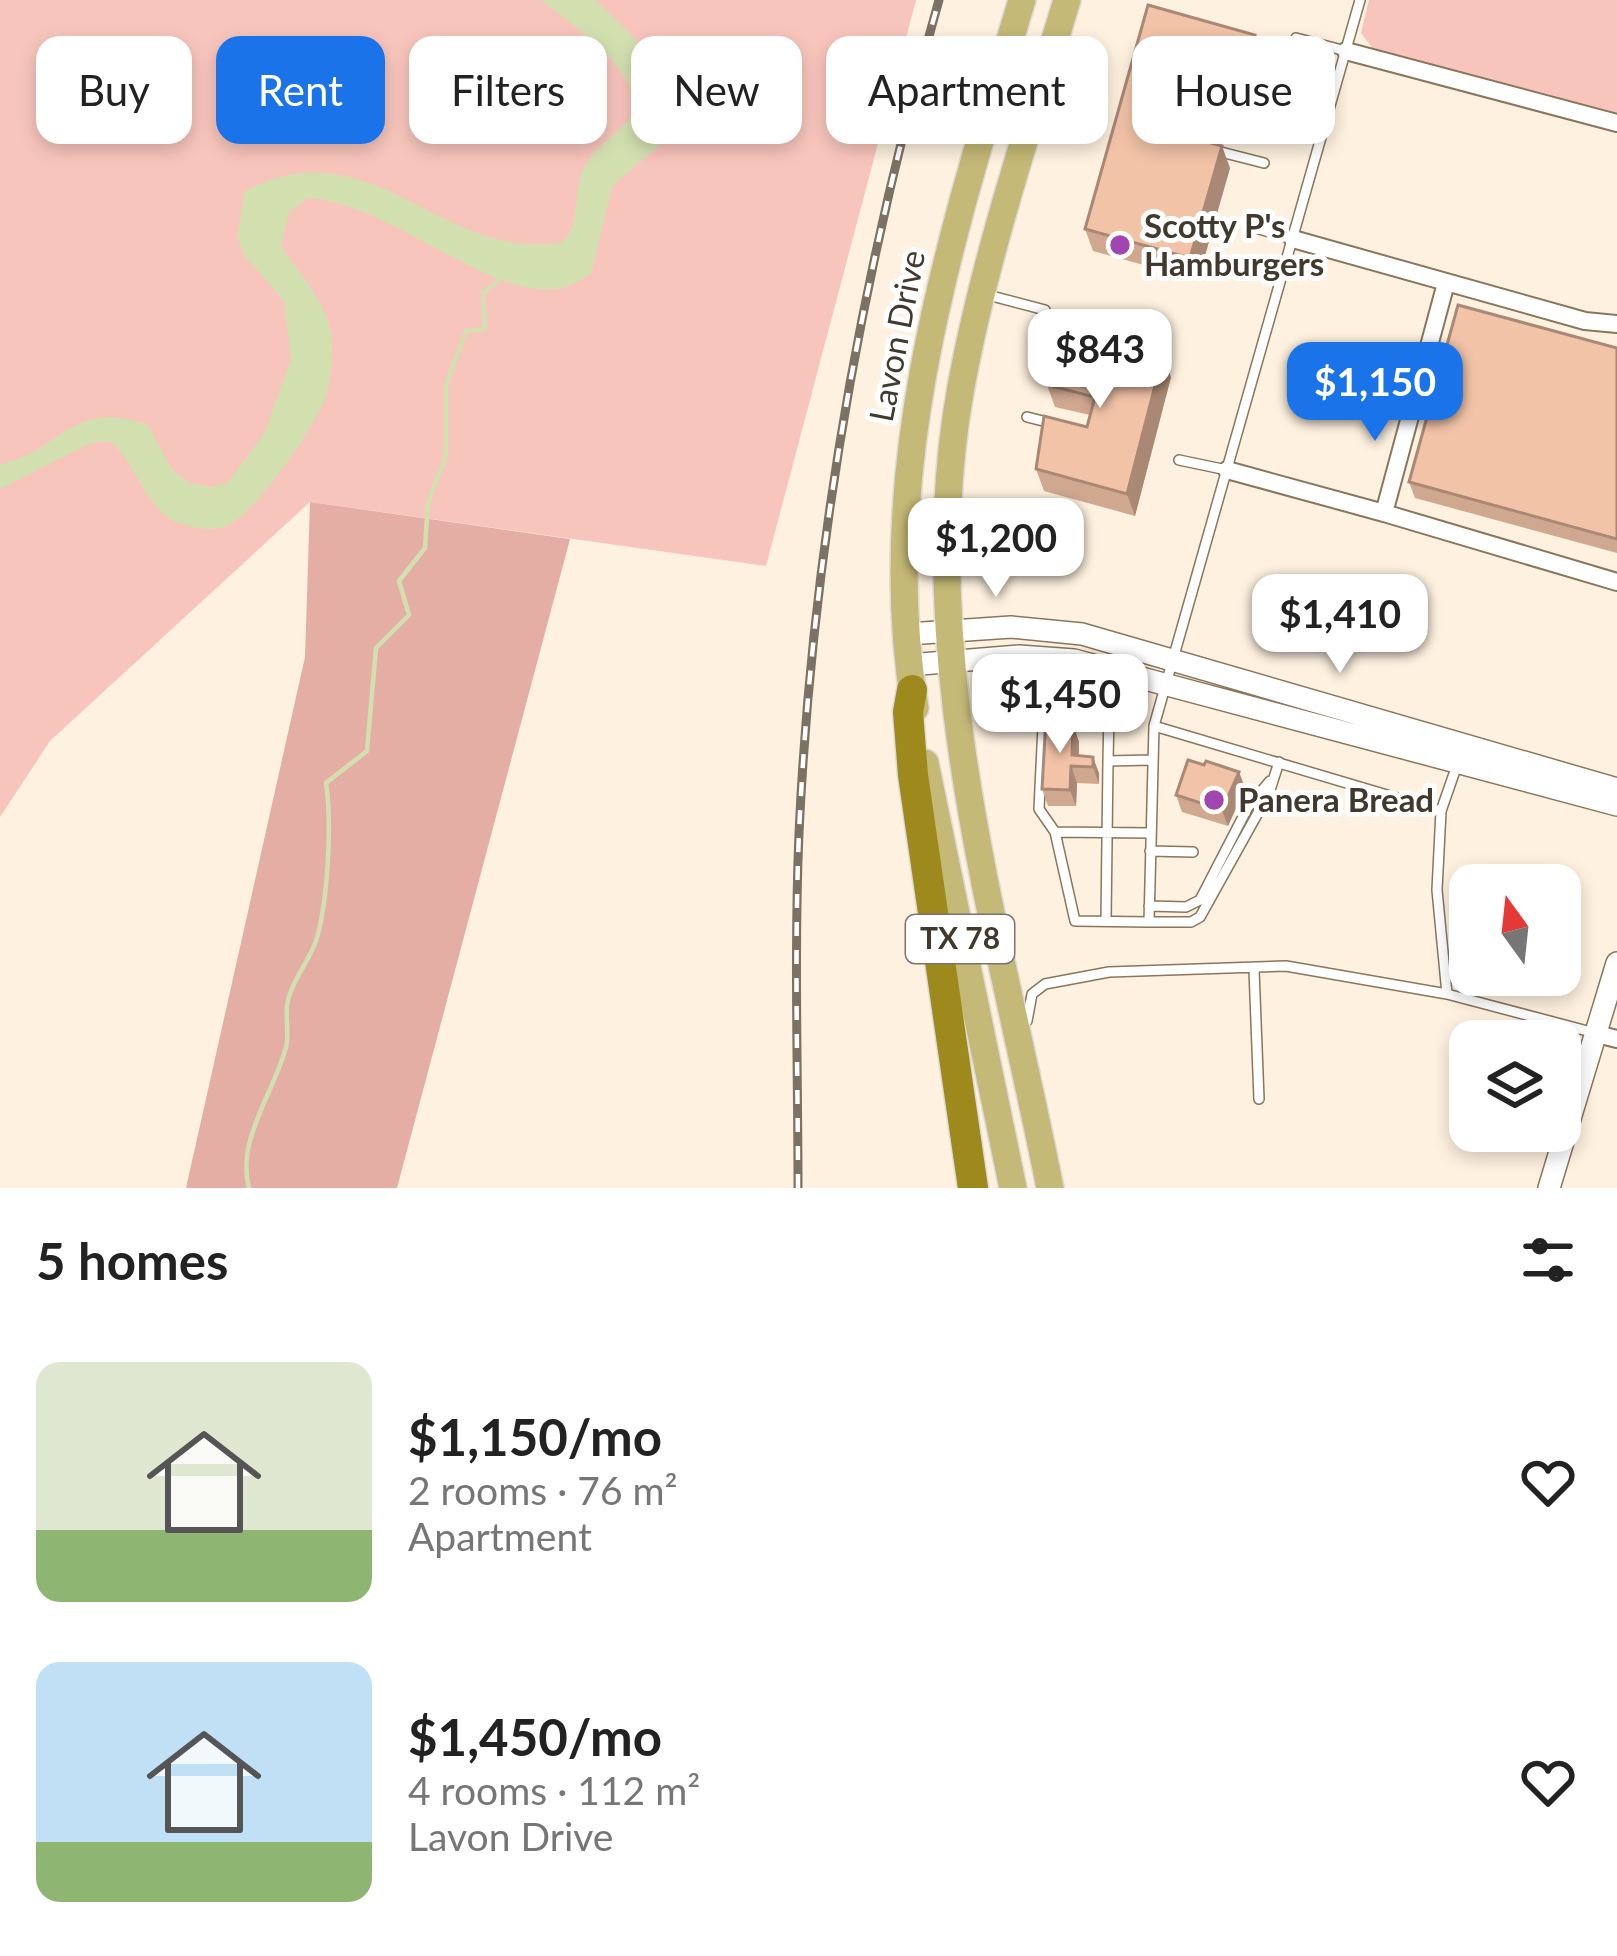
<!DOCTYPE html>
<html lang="en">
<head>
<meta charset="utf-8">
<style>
  :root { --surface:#fff; --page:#f2f2f2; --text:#222; --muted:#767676; --accent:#1a73e8 }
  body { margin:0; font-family:Lato,sans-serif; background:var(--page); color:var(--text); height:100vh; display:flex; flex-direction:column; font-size:45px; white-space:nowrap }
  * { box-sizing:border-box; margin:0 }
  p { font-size:39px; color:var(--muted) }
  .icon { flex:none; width:66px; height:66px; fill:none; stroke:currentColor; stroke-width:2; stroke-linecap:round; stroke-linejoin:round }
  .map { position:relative; height:1188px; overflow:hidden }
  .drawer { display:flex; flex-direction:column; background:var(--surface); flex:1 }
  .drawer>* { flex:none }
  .hud { position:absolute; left:36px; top:36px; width:1545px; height:108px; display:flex; gap:24px }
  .needle { width:78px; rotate:345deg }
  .buttons { position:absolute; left:1449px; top:864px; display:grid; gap:24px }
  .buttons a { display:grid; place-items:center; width:132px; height:132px; border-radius:24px; background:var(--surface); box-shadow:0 6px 18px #0003; font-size:60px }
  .price { position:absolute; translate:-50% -102px; padding:0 27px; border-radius:24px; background:#fff; color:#222; font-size:39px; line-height:78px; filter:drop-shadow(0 3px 6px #0008) }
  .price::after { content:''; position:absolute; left:50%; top:72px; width:36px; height:27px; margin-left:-18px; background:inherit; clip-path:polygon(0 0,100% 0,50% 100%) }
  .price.current { background:var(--accent); color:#fff }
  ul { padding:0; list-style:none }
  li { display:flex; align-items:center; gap:36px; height:300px; padding:0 36px }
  li span { display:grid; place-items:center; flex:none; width:336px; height:240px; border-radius:24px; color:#555 }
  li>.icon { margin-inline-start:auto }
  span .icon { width:144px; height:144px; fill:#fffc; stroke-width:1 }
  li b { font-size:51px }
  h2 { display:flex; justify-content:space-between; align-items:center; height:144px; padding:0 36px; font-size:51px }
  .chip { padding:0 42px; border-radius:24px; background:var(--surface); box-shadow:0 6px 18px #0003; font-size:42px; line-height:108px }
  .chip.current { background:var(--accent); color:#fff }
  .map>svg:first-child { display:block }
  .green { fill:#f8c5bc }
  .forest { fill:#e5aea5 }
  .water { fill:#d2e0b0 }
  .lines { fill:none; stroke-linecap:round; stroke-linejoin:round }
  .stream { stroke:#d2e0b0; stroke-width:4.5 }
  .service-casing { stroke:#89765c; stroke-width:12 }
  .minor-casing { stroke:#89765c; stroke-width:20 }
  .tertiary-casing { stroke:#89765c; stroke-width:24 }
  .primary-casing { stroke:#dddbd9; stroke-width:30 }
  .motorway-casing { stroke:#dddbd9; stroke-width:33 }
  .service { stroke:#fff; stroke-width:9 }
  .minor { stroke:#fff; stroke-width:16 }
  .tertiary { stroke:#fff; stroke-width:21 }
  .primary { stroke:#c5b977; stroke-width:27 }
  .motorway { stroke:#9e8a1c; stroke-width:30 }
  .rail-casing { stroke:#7b7264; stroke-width:9 }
  .rail { stroke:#fff; stroke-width:4.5; stroke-dasharray:14; stroke-linecap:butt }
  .wall { fill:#d0a890 }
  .shaded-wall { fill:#a98875 }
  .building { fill:#f2c3a7; stroke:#a98875; stroke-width:3 }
  .poi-dot { fill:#a046b1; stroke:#fff; stroke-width:4.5 }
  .labels { text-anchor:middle; stroke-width:10; stroke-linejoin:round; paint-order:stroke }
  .shield { fill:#fff; stroke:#7a746d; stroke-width:3 }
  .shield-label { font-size:30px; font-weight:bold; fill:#41392e }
  .poi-label { font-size:33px; font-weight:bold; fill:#41392e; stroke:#fff; text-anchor:start }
  .street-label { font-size:33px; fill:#41392e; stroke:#fff }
</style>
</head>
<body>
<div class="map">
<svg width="1617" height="1188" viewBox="0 0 1617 1188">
  <rect width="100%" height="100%" fill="#fef1df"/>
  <path class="green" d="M0 0H916L766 566 310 502 50 741 0 817Z
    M1369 0H1617V117L1373 49 1361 33Z"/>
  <path class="forest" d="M310 502 570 539 397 1188H186L305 657Z"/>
  <path class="water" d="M541 0H595C636 39 674 71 677 130L612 186 591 274C581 279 568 288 557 289 486 298 389 202 307 198L289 213 281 246C299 273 325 300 331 333 333 349 331 373 328 389 322 419 259 507 232 523 216 533 196 529 179 523 147 513 136 461 109 441L91 443 0 489V465C64 449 71 398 148 425L173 471 190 483 212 487 228 482 264 434 291 359 284 301 244 255 237 236 245 191C375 124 438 263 563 242 582 221 572 195 583 170 596 141 625 133 638 106 624 58 579 30 541 0Z"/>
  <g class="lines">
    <path class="stream" d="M249 1188C236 1140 274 1093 286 1047 290 1032 284 1015 288 1000 293 979 309 961 316 941 328 902 332 823 326 783L367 751 376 648 409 615 399 581 425 548 428 502 446 456V385L466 331 485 329 483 293 504 276"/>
    <defs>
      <path id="service" d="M1296 38 1346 51
        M1217 151 1264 163
        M1249 226 1293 239
        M984 294 1045 310
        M1027 417 1051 423
        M1179 460 1227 470
        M1154 726 1441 811 1457 765
        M1108 761 1109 714 1100 696C1079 691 1057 683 1044 705L1039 809 1055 832 1075 921 1149 922 1154 726 1360 0
        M1441 811 1437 890 1447 994 1595 1033
        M1055 832 1150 833
        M1150 851 1193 852
        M1149 906 1186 907 1200 900 1248 807 1270 781
        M1106 921 1108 761 1151 760
        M1149 922H1191L1200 917 1269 793 1279 762
        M1254 970 1259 1099
        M1027 1021 1032 994 1045 984 1109 972 1286 966 1447 994"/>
      <path id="minor" d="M1346 51 1617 123
        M1293 239 1585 321 1617 324
        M1227 470 1384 513 1446 283
        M1384 513 1617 582
        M1597 1034 1617 1039"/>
      <path id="tertiary" d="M908 634 1011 627 1082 634 1617 789
        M909 665 1019 656 1074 660 1617 805
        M1549 1188 1617 963"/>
      <path id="primary" d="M915 708C874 468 954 227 1022 0
        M925 763 1013 1188
        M1050 1188C999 929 912 653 961 387 985 256 1029 127 1067 0"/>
      <path id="motorway" d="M912 690 908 712 913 775 973 1188"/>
    </defs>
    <use href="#service" class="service-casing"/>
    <use href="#minor" class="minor-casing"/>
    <use href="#tertiary" class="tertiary-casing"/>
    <use href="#primary" class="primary-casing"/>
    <use href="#motorway" class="motorway-casing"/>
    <use href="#service" class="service"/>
    <use href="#minor" class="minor"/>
    <use href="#tertiary" class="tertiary"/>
    <use href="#primary" class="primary"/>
    <use href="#motorway" class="motorway"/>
    <defs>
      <path id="rail" d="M798 1188C798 1070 794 952 799 833 812 551 862 271 939 0"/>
    </defs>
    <use href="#rail" class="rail-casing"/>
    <use href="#rail" class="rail"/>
  </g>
  <path class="wall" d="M1148 5 1255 35 1262 57 1240 138 1188 124 1184 135 1230 168 1198 280 1093 251 1085 229Z
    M1617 348V553L1415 498 1409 482Z
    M1171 377 1135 516 1044 491 1036 469 1087 427 1090 415 1055 407 1047 385Z
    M1066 719 1069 725H1073L1079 742V755L1099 773V784L1077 783 1076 806H1048L1042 789Z
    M1204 765 1239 772 1245 788 1228 826 1182 812 1176 795Z"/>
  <path class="shaded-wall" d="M1255 35 1262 57 1240 138 1232 116Z
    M1180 102 1188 124 1179 154 1171 132Z
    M1222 146 1230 168 1198 280 1190 258Z
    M1163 355 1171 377 1135 516 1127 494Z
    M1073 725 1079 742 1078 767 1072 755Z
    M1093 757 1099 773V784L1093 767Z
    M1071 766 1077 783 1076 806 1070 790Z
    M1239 772 1245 788 1228 826 1222 810Z"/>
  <path class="building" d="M1148 5 1255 35 1232 116 1180 102 1171 132 1222 146 1190 258 1085 229Z
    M1458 305 1617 348V539L1409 482Z
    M1062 329 1163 355 1127 494 1036 469 1044 416 1087 427 1095 397 1047 385Z
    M1046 718 1066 719V725H1073L1072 755 1093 757V767L1071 766 1070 790 1042 789Z
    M1188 760 1204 765 1206 761 1239 772 1222 810 1176 795Z"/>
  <g class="poi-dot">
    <circle cx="1120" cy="245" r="12"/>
    <circle cx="1214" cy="800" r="12"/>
  </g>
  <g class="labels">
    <rect class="shield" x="906" y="915" width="108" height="48" rx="9"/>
    <g class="shield-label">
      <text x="960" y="949">TX 78</text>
    </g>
    <g class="poi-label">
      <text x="1144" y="238">Scotty P's<tspan x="1144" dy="38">Hamburgers</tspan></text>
      <text x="1238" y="812">Panera Bread</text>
    </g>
    <g class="street-label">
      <text transform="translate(897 336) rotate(-79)" y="12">Lavon Drive</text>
    </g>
  </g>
</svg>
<div class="buttons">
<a><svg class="needle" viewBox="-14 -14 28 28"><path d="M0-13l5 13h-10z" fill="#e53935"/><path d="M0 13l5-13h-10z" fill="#767676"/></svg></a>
<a><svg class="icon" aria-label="layers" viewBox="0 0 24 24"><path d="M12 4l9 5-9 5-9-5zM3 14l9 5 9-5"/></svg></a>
</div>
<b class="price" style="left:1100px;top:411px">$843</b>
<b class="price current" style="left:1375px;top:444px">$1,150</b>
<b class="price" style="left:996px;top:600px">$1,200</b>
<b class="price" style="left:1340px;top:676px">$1,410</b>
<b class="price" style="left:1060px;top:756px">$1,450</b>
<div class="hud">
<a class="chip">Buy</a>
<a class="chip current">Rent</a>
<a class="chip">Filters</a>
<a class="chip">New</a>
<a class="chip">Apartment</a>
<a class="chip">House</a>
</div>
</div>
<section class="drawer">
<h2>5 homes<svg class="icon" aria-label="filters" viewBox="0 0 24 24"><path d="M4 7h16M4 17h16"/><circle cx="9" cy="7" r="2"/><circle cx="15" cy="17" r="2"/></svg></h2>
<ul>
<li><span style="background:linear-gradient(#dfe7d0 70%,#8fb573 0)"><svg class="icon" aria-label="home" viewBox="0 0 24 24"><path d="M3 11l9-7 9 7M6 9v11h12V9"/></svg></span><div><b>$1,150/mo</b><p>2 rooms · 76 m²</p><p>Apartment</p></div><svg class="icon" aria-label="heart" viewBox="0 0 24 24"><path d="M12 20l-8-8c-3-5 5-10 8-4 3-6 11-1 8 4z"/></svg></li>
<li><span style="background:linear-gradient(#bfe0f5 75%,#8fb573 0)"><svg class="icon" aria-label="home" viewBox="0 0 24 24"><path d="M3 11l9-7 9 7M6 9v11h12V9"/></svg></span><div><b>$1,450/mo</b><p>4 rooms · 112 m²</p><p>Lavon Drive</p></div><svg class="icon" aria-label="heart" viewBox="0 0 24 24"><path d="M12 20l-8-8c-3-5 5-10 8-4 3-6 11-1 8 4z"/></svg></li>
</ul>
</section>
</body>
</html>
